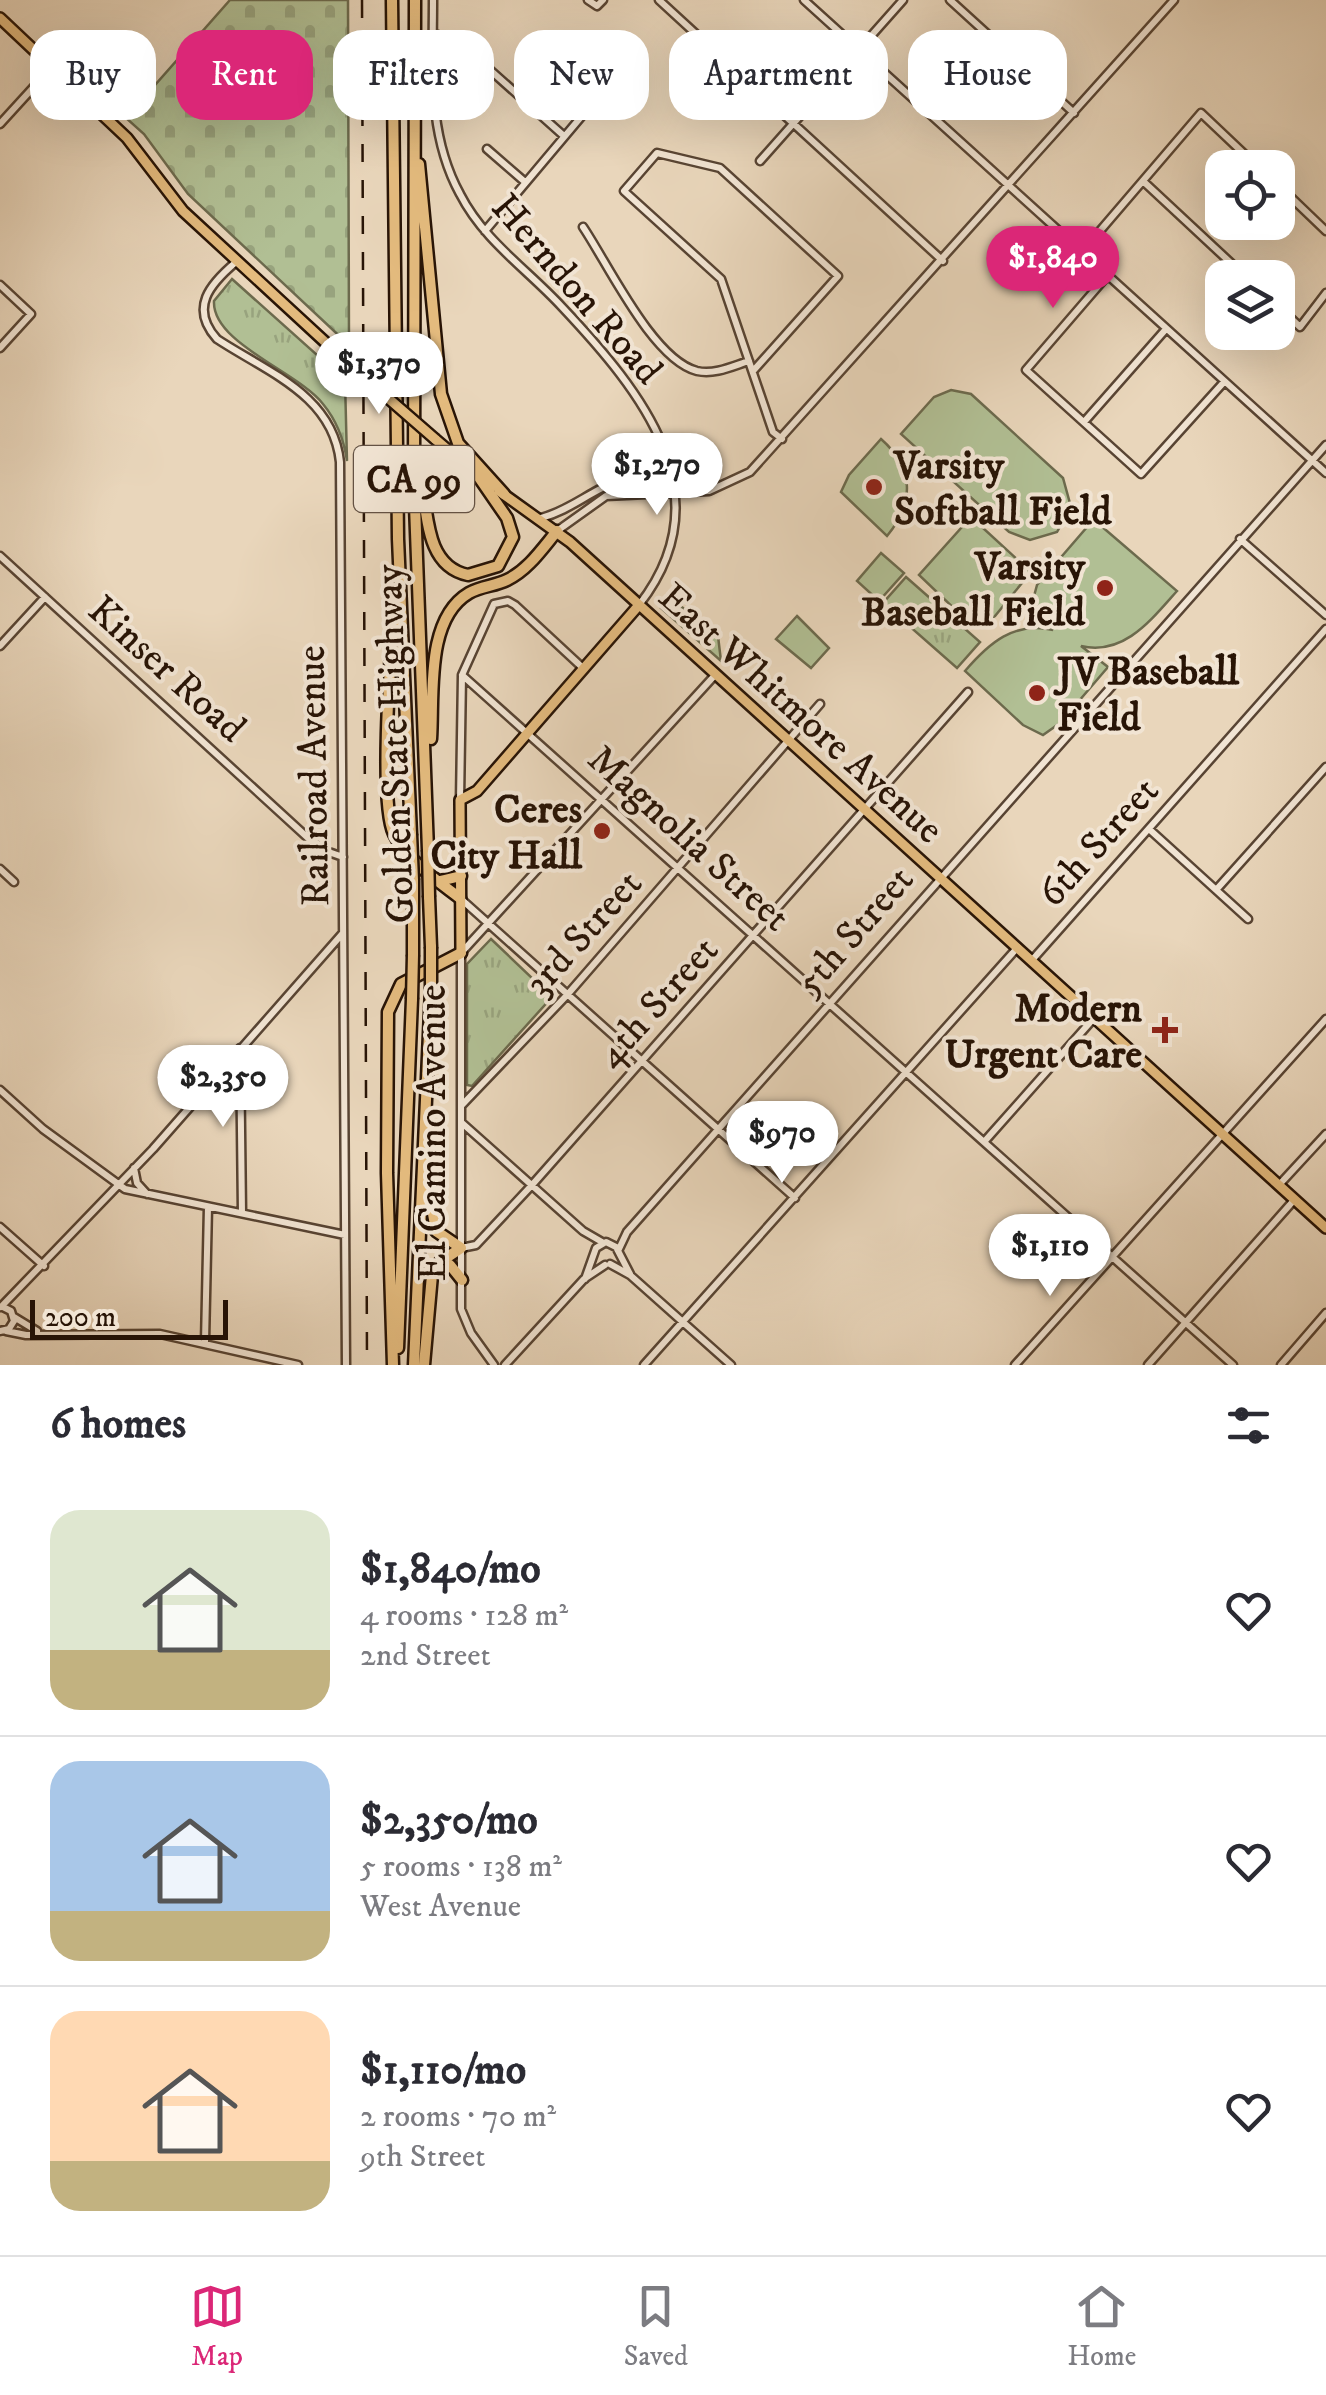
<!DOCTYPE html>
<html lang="en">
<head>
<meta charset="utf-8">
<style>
  :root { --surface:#fff; --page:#f2f2f3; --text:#2b2b33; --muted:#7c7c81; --line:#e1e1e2; --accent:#db2777 }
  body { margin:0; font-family:"IM FELL DW Pica",serif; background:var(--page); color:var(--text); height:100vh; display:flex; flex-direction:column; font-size:38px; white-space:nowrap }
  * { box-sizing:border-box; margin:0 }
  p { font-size:32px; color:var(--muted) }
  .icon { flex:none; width:55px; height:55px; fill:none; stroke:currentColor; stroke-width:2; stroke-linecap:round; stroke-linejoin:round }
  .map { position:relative; height:1365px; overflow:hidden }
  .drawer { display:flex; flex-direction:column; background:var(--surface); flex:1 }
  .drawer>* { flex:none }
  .guide { position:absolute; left:30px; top:30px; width:1268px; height:90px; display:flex; gap:20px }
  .tools { position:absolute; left:1205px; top:150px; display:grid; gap:20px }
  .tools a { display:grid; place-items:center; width:90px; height:90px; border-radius:20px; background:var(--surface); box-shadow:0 10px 40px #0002; font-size:50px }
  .scale { position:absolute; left:30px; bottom:25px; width:198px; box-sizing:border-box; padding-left:10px; border:5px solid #281406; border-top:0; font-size:28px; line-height:35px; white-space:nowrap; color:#281406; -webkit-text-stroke:8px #f1e4d3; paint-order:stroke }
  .price { position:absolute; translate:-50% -85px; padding:0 22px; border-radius:35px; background:#fff; color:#222; font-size:32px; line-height:65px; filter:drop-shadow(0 2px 5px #0008) }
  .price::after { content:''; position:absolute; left:50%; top:60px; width:30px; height:22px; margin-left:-15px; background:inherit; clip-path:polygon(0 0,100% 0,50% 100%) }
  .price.active { background:var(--accent); color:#fff }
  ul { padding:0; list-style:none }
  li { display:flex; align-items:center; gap:30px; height:250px; padding:0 50px }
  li+li { border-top:2px solid var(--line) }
  li span { display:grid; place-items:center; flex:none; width:280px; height:200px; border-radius:30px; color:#555 }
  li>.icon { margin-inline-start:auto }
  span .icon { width:120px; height:120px; fill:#fffc; stroke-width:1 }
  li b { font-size:42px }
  h2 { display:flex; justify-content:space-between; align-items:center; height:120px; padding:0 50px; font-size:42px }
  .tag { padding:0 35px; border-radius:30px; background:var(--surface); box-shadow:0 10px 40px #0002; font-size:35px; line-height:90px }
  .tag.active { background:var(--accent); color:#fff }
  .dock { display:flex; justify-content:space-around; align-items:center; height:140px; border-top:2px solid var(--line); background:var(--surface); font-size:28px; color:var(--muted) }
  .dock a { display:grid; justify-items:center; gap:5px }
  .dock .active { color:var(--accent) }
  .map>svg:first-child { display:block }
  .grass { fill:url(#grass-tufts); stroke:#6c6a4d; stroke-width:2.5 }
  .cemetery { fill:url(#cemetery-stones); stroke:#6c6a4d; stroke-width:2.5 }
  .garden { fill:#b1bf94; stroke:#6c6a4d; stroke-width:2.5 }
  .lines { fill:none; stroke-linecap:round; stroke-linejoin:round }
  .minor-casing { stroke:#584433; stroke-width:11 }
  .major-casing { stroke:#281406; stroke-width:14 }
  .highway-casing { stroke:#281406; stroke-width:15 }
  .minor { stroke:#f1e4d3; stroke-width:6 }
  .major { stroke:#e4bb7e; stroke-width:9 }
  .highway { stroke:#e4bb7e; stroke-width:10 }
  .rail { stroke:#281406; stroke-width:2.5; stroke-dasharray:18 18; stroke-linecap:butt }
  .major-bridge-casing { stroke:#281406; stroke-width:14; stroke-linecap:butt }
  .highway-bridge-casing { stroke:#281406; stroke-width:15; stroke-linecap:butt }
  .major-bridge { stroke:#e4bb7e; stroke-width:9 }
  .highway-bridge { stroke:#e4bb7e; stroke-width:10 }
  .poi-dot { fill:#8f2418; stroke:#f1e4d3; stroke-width:4 }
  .labels { text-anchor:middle; stroke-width:8; stroke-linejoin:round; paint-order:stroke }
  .shield { fill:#f1e4d3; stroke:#645244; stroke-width:2.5 }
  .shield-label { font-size:38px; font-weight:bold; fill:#281406 }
  .street-label { font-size:40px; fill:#281406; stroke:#f1e4d3 }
  .poi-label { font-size:40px; font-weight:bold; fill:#281406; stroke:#f1e4d3; text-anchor:end }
</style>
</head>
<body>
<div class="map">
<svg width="1326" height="1365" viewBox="0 0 1326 1365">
  <defs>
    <pattern id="grass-tufts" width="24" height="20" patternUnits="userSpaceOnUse" patternTransform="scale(2.5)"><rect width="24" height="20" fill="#b1bf94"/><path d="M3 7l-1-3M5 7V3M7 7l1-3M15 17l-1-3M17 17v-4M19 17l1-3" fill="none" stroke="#98a37e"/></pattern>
    <pattern id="cemetery-stones" width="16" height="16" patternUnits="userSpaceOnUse" patternTransform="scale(2.5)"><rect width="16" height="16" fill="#b1bf94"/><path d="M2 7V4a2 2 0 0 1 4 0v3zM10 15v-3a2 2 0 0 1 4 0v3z" fill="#98a37e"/></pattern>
  </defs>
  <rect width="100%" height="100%" fill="#e9d6bb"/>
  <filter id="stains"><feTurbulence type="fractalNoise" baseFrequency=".002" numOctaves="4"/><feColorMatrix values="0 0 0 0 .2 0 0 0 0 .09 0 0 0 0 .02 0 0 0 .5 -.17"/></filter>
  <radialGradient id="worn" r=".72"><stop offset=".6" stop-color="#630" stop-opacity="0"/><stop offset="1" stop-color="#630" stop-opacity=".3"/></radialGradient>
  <path class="grass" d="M232 279 345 380 347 461C344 440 337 421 323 404 298 372 212 343 214 301Z
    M906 577 980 642 957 668 883 603Z
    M491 939 552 997 472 1086 467 1085V964Z"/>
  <path class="cemetery" d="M230 0H348L349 345 188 194 144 134 126 118Z"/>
  <path class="garden" d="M951 390 971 394 1063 478 1071 507 1057 532 1030 540 1009 532 901 434 934 397Z
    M881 439C914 468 915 502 887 536L841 492 849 475Z
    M971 517 1031 572 995 616 980 625 964 618 919 575Z
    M1100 525 1177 591C1151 620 1124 656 1081 646L1108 667 1060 723 1043 735 1023 725 965 671C989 643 1014 621 1053 630L1030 611 1037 585 1088 526Z
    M881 553 904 573 879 601 857 581Z
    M668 596 718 636 721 661 661 608Z
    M797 616 829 648 811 668 776 639Z"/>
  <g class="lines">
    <defs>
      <path id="minor" d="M433 0C433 67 427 134 460 194 484 241 527 269 562 307 641 391 726 494 639 605
        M588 0 597 6 603 0
        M659 0 943 261
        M804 0 1326 473
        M950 0 1074 113
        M433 33 461 44 564 136
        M0 124 52 67
        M487 149 525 182
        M760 161 903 0
        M1144 182 1247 278
        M1278 185 1326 231
        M583 227C608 264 653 360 697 371 715 375 733 366 749 361
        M485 231 613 79 574 44
        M1081 253 1201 113 1259 168
        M236 262C210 284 189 308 217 339 267 372 333 395 340 462L346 1365
        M1107 276 1026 370 1141 474 1224 382
        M0 285 31 314 0 348
        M1278 306 1300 327 1326 293
        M753 371 838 276 720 168 657 153 624 191 721 279 773 432 782 439
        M1084 422 1166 329
        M541 518C590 505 612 460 673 490
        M557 531 606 496 709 491 750 472 1174 0
        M1240 539 1326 615
        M0 556 320 849 343 857
        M0 646 45 597
        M462 675 1233 1365
        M460 800 462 675 494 604 508 601 515 605 584 669
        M1149 829 1248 919
        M0 869 14 882
        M1216 890 1326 767
        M461 899 795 1198
        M1033 959 1326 629
        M240 1048 242 1213
        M0 1090 43 1129 125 1189 345 1235
        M462 1105 568 994 820 704
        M462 1123 583 1231 602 1242
        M984 1142 1094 1018
        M134 1168 137 1183 147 1194
        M1279 1185 1326 1134
        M0 1227 44 1266
        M461 1248 476 1245 532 1185 968 692
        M618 1251 627 1232 1326 445
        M610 1264 630 1275 731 1365
        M585 1279 596 1248 606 1242 616 1247 630 1274
        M1 1307 153 1149 343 933
        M14 1317 37 1331
        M0 1331 9 1329 14 1321 11 1311 3 1307
        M6 1331 26 1335 160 1334 298 1365
        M205 1342 208 1207
        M494 1365 471 1333 461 1309V953L716 674
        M505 1365 584 1279 605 1265
        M644 1365 1018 947
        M1015 1365 1326 1019
        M1148 1365 1295 1199
        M1281 1365 1326 1313"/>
      <path id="major" d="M0 18 127 138 183 211 350 365
        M435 439 482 479
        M499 491 570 542 1326 1228
        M461 953 460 800 477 791 639 605"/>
      <path id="highway" d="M392 0 398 539 411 834
        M415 0 414 479 428 850
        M419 164 441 394 458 443 504 494
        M418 462C429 501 420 565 468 575L498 566 513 537 507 518 478 476
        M395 595C392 639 378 801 394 834 406 860 438 881 460 898
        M431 739C434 695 425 619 469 593 481 586 495 586 507 580 528 570 542 549 557 531
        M413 880V955
        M440 881 461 876
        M429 897 431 947
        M436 1268 450 1265 462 1280
        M398 1348 412 999
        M393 1365 387 1173 388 1012 401 984 461 953
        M414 1365 431 989
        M424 1365 432 1275 440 1262 461 1248 436 1231 428 1185"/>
    </defs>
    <use href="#minor" class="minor-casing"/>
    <use href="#major" class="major-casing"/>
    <use href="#highway" class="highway-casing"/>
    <use href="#minor" class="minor"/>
    <use href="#major" class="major"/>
    <use href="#highway" class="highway"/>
    <path class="rail" d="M362 0 367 1365"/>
    <defs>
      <path id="major-bridge" d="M350 365 435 439"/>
      <path id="highway-bridge" d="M411 834 413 880
        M428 850 429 897
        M431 947V989
        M412 999 413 955"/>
    </defs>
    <use href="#major-bridge" class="major-bridge-casing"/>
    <use href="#highway-bridge" class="highway-bridge-casing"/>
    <use href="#major-bridge" class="major-bridge"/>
    <use href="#highway-bridge" class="highway-bridge"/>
  </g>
  <g class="poi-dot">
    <circle cx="874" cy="487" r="10"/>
    <circle cx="1105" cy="588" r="10"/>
    <circle cx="1037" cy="693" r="10"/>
    <circle cx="602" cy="831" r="10"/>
    <path d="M1160 1015h10v10h10v10h-10v10h-10v-10h-10v-10h10z"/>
  </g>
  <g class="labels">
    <rect class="shield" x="354" y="446" width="120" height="66" rx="8"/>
    <g class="shield-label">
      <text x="414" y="492">CA 99</text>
    </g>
    <g class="street-label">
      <text transform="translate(578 288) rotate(49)" y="14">Herndon Road</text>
      <text transform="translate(168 668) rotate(42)" y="14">Kinser Road</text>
      <text transform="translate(802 712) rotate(42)" y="14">East Whitmore Avenue</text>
      <text transform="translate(393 744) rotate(-92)" y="14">Golden State Highway</text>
      <text transform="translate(312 776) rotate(-91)" y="14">Railroad Avenue</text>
      <text transform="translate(690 837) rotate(42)" y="14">Magnolia Street</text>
      <text transform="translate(1097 841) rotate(-48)" y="14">6th Street</text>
      <text transform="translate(853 930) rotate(-49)" y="14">5th Street</text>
      <text transform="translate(582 932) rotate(-48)" y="14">3rd Street</text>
      <text transform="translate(656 1001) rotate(-48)" y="14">4th Street</text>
      <text transform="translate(431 1133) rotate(-90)" y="14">El Camino Avenue</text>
    </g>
    <g class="poi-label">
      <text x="894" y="478" text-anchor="start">Varsity<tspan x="894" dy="46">Softball Field</tspan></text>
      <text x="1085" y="579">Varsity<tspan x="1085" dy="46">Baseball Field</tspan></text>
      <text x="1057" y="684" text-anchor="start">JV Baseball<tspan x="1057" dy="46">Field</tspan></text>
      <text x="582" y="822">Ceres<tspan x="582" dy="46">City Hall</tspan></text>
      <text x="1142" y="1021">Modern<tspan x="1142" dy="46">Urgent Care</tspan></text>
    </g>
  </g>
  <rect width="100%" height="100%" filter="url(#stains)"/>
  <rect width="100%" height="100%" fill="url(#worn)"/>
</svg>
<div class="tools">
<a><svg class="icon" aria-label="locate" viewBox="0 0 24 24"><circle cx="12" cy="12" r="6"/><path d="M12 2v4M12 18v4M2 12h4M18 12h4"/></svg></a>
<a><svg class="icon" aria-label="layers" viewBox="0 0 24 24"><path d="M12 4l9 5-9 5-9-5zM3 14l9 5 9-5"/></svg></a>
</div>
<div class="scale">200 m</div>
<b class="price active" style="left:1053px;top:311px">$1,840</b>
<b class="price" style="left:379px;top:417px">$1,370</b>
<b class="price" style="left:657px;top:518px">$1,270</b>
<b class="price" style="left:223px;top:1130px">$2,350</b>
<b class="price" style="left:782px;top:1186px">$970</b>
<b class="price" style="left:1050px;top:1299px">$1,110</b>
<div class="guide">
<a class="tag">Buy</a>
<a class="tag active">Rent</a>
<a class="tag">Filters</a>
<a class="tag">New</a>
<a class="tag">Apartment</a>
<a class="tag">House</a>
</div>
</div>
<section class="drawer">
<h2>6 homes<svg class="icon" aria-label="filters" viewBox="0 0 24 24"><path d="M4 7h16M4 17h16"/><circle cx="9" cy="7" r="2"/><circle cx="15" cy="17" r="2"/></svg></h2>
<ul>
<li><span style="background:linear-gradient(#dfe7d0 70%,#c2b280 0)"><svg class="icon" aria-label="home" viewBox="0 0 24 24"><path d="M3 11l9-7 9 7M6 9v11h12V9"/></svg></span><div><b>$1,840/mo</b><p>4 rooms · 128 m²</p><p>2nd Street</p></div><svg class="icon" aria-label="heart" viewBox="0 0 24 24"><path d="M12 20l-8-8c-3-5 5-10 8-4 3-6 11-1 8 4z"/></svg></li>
<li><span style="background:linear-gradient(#a9c7e8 75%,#c2b280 0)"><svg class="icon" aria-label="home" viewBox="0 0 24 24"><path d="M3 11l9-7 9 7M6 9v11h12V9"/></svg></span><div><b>$2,350/mo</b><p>5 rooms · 138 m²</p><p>West Avenue</p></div><svg class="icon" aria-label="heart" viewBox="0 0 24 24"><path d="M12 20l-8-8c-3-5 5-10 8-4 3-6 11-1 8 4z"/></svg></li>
<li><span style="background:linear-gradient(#ffd9b3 75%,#c2b280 0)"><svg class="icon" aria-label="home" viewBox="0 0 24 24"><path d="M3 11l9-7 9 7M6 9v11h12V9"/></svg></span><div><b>$1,110/mo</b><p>2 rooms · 70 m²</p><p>9th Street</p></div><svg class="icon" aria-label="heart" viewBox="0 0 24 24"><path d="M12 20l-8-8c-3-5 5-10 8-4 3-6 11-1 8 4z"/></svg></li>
</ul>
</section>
<nav class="dock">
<a class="active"><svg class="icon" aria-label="map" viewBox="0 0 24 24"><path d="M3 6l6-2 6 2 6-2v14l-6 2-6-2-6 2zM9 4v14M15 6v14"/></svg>Map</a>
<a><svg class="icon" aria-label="saved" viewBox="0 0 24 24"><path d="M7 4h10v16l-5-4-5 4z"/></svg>Saved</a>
<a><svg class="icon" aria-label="home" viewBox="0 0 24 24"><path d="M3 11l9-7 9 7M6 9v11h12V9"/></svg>Home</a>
</nav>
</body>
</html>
